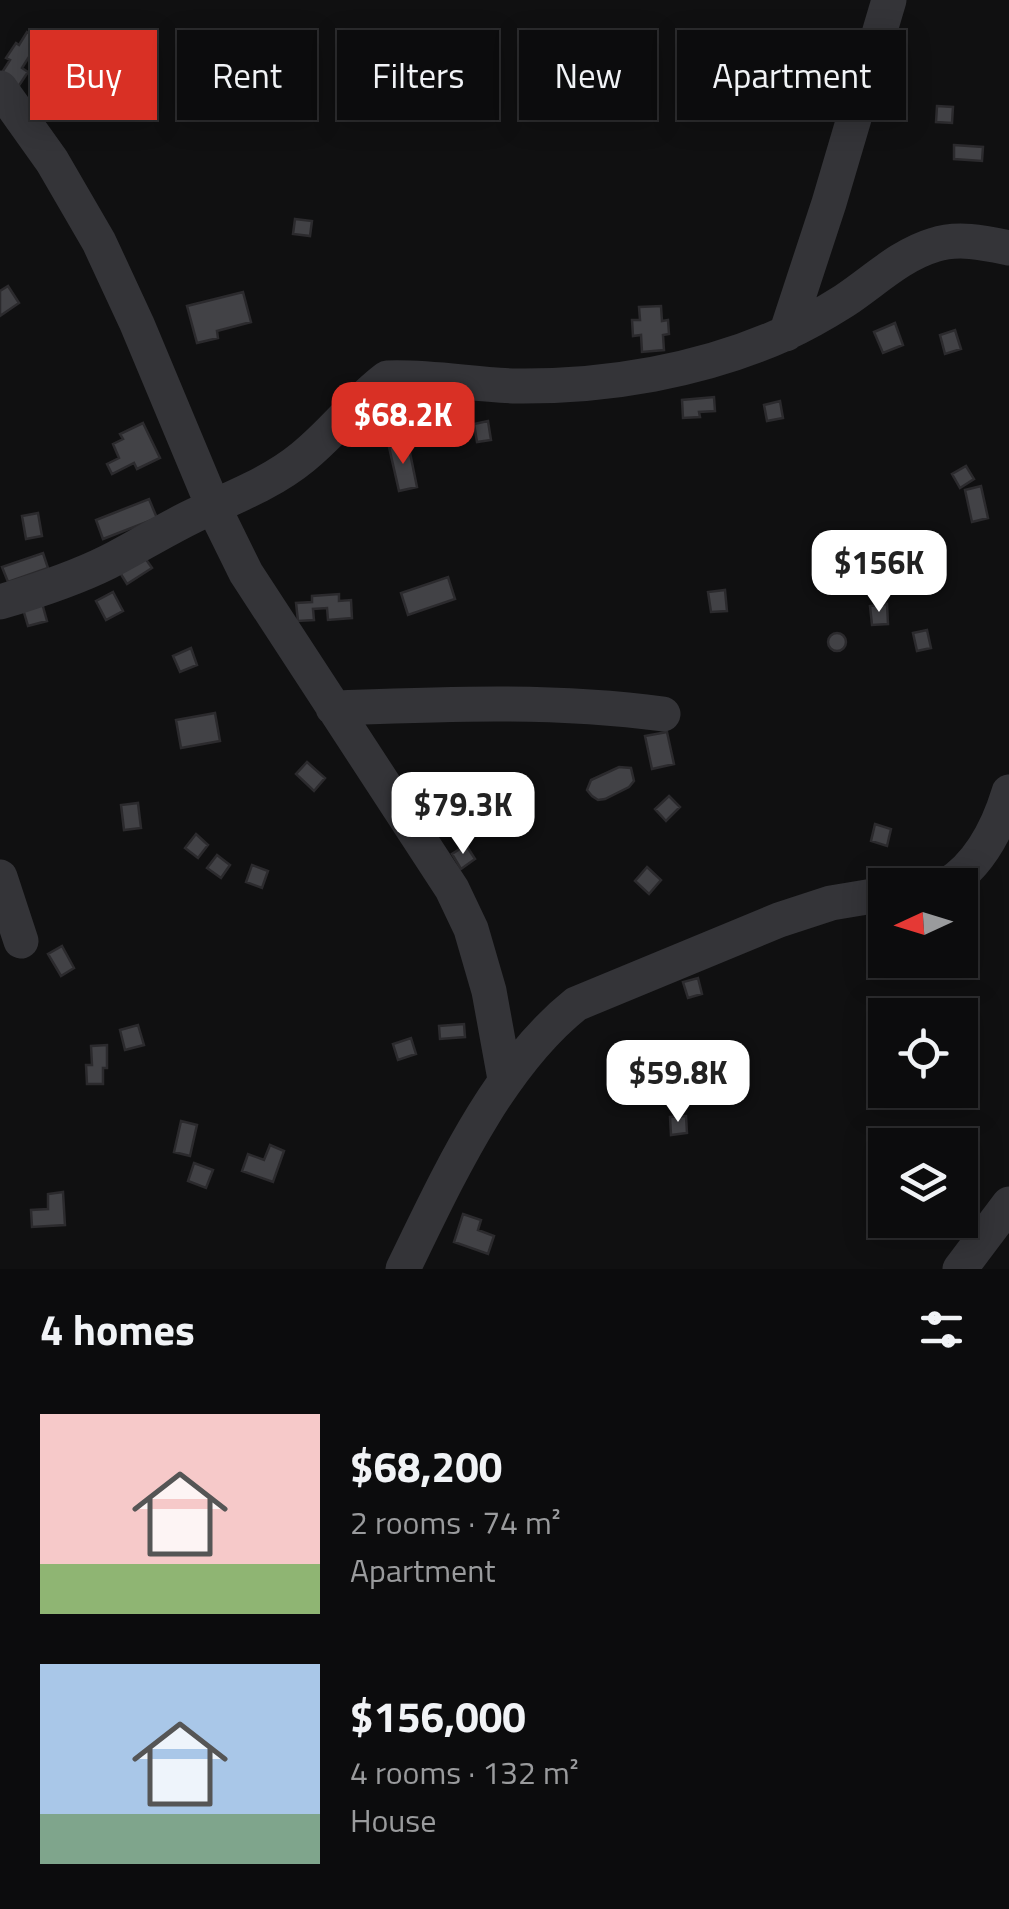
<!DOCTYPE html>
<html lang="en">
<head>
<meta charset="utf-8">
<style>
  :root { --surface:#0c0c0d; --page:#1a1a1b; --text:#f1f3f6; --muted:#9a9b9d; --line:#2c2c2e; --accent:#d93025 }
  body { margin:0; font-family:"Titillium Web",sans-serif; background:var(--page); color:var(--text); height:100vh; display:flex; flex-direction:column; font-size:38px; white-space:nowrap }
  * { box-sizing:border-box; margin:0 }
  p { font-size:32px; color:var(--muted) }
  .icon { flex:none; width:55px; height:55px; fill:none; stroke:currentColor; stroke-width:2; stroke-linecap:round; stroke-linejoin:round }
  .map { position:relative; height:1269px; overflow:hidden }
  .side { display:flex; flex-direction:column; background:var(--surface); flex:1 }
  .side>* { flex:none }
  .top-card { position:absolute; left:30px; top:30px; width:950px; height:90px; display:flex; gap:20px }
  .needle { width:65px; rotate:266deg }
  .tools { position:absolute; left:868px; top:868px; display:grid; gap:20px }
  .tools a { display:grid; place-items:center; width:110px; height:110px; border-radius:0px; background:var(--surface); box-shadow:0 5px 25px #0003,0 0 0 2px var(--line); font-size:50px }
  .price { position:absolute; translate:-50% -85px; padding:0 22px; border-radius:20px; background:#fff; color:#222; font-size:32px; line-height:65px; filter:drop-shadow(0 2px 5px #0008) }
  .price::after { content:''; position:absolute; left:50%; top:60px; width:30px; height:22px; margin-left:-15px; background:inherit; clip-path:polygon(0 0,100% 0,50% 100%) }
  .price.on { background:var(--accent); color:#fff }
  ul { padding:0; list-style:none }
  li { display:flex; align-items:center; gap:30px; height:250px; padding:0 40px }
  li span { display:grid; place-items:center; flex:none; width:280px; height:200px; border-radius:0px; color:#555 }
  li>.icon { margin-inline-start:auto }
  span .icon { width:120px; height:120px; fill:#fffc; stroke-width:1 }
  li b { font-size:42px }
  h2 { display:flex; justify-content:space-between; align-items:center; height:120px; padding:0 40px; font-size:42px }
  .pill { padding:0 35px; border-radius:0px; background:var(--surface); box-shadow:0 5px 25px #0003,0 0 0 2px var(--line); font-size:35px; line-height:90px }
  .pill.on { background:var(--accent); color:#fff }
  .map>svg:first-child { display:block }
  .building { fill:#424246; stroke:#2b2a2d; stroke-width:2.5 }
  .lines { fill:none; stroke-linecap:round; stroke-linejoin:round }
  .minor { stroke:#343438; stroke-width:35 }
</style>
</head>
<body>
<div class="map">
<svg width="1009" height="1269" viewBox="0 0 1009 1269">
  <rect width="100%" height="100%" fill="#101011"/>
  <path class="building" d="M27 32 45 44 37 56 32 52 22 68 28 72 18 87 1 74 10 60 6 58 16 43 19 45Z
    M937 106 953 107 952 123 936 122Z
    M954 145 983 147 982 161 954 159Z
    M295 219 312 221 310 236 293 234Z
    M8 286 19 303 0 316V291Z
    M243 292 251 322 217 331 218 338 197 343 187 306Z
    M661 306 662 321 668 320 669 334 663 335 664 350 642 352 641 335 633 336 632 320H640L639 307Z
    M895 323 903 345 883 353 874 332Z
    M955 330 961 349 945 354 940 335Z
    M714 397 715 411 699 412 700 417 683 418 682 400Z
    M780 401 783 418 767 421 764 405Z
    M488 421 491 440 477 442 474 424Z
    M143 423 160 458 137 469 134 463 112 474 107 464 119 458 113 444 123 439 120 434Z
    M408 443 417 487 399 491 389 447Z
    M966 466 974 479 960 488 952 474Z
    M981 486 988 518 972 522 965 490Z
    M149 499 157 518 103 539 96 520Z
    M38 513 42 536 26 539 22 516Z
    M43 553 48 568 8 582 2 567Z
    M143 555 152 568 127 584 119 571Z
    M448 577 455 599 408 615 401 593Z
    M725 590 727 611 711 612 708 592Z
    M113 592 123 611 106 620 96 601Z
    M339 594V601L351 600 352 618 328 620 327 608 313 609 314 620 298 621 296 603 312 602V596Z
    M42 603 47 621 28 626 23 609Z
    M887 604 888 624 872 625 870 606Z
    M927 630 931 648 917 651 913 633Z
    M828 642a9 9 0 1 1 18 0a9 9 0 1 1-18 0Z
    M191 648 197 665 180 672 173 656Z
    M215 713 220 741 181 748 176 720Z
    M667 732 674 764 652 769 645 736Z
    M307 762 325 778 314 791 296 774Z
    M619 767 631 768 634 781 629 787 605 799 598 800 592 796 587 790 591 780Z
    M669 796 680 807 666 821 655 809Z
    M138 803 141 828 124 830 121 805Z
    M875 824 891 829 887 846 871 841Z
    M196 834 208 845 198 858 185 848Z
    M466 845 475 859 461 869 452 854Z
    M217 855 230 865 221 878 207 868Z
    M252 865 268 871 262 888 246 882Z
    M647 867 661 880 649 894 635 881Z
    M62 946 74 968 61 976 48 954Z
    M698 978 702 994 688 998 683 982Z
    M464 1024 465 1037 440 1039 439 1026Z
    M138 1025 144 1045 125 1050 120 1030Z
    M411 1038 416 1054 398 1060 393 1044Z
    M107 1045V1068H103V1084H87L86 1065H92L91 1046Z
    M686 1116 687 1133 671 1135 670 1117Z
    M181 1121 197 1125 190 1156 174 1152Z
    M270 1145 284 1151 273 1182 242 1171 248 1154 264 1160Z
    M194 1163 213 1170 206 1188 188 1181Z
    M63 1192 65 1225 32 1227 31 1210 48 1209V1194Z
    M463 1214 481 1220 478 1230 494 1236 488 1254 454 1242Z"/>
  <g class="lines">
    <path class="minor" d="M0 88 52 161 99 242 137 324 213 506 246 573 452 889 471 929 489 991 505 1079
      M786 334 829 203 889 0
      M0 602C37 591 74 579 108 562 135 548 161 532 189 518 228 499 269 485 303 457 333 433 356 401 387 378 430 376 473 385 516 386 606 387 702 371 784 334 804 325 825 313 844 301 873 282 900 255 934 245 958 237 985 243 1009 248
      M333 708C443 704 553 699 663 714
      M0 877 21 941
      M947 885C979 865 998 828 1009 792
      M403 1269C447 1179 497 1067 576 1004L779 920 831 903 885 894
      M960 1269 1009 1204"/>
  </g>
</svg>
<div class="tools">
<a><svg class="needle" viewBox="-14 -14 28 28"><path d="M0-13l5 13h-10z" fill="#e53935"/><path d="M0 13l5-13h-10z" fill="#9a9b9d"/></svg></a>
<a><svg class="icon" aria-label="locate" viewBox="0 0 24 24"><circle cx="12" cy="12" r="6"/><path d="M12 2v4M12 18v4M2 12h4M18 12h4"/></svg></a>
<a><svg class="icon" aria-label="layers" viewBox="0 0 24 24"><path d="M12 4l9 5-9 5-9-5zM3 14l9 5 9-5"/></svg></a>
</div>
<b class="price on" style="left:403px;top:467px">$68.2K</b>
<b class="price" style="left:879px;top:615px">$156K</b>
<b class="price" style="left:463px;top:857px">$79.3K</b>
<b class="price" style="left:678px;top:1125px">$59.8K</b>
<div class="top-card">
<a class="pill on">Buy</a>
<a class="pill">Rent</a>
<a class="pill">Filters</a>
<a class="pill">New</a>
<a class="pill">Apartment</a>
</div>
</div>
<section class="side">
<h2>4 homes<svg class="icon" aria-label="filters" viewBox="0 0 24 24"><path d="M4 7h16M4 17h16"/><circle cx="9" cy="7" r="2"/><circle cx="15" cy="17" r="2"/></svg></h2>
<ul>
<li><span style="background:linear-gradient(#f6c9c9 75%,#8fb573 0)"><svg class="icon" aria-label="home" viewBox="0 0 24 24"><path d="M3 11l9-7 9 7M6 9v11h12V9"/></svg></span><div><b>$68,200</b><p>2 rooms · 74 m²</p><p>Apartment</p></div></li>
<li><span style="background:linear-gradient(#a9c7e8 75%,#7fa58c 0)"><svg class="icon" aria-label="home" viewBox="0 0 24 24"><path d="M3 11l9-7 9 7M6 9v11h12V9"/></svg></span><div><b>$156,000</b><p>4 rooms · 132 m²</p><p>House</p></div></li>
</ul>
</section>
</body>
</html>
